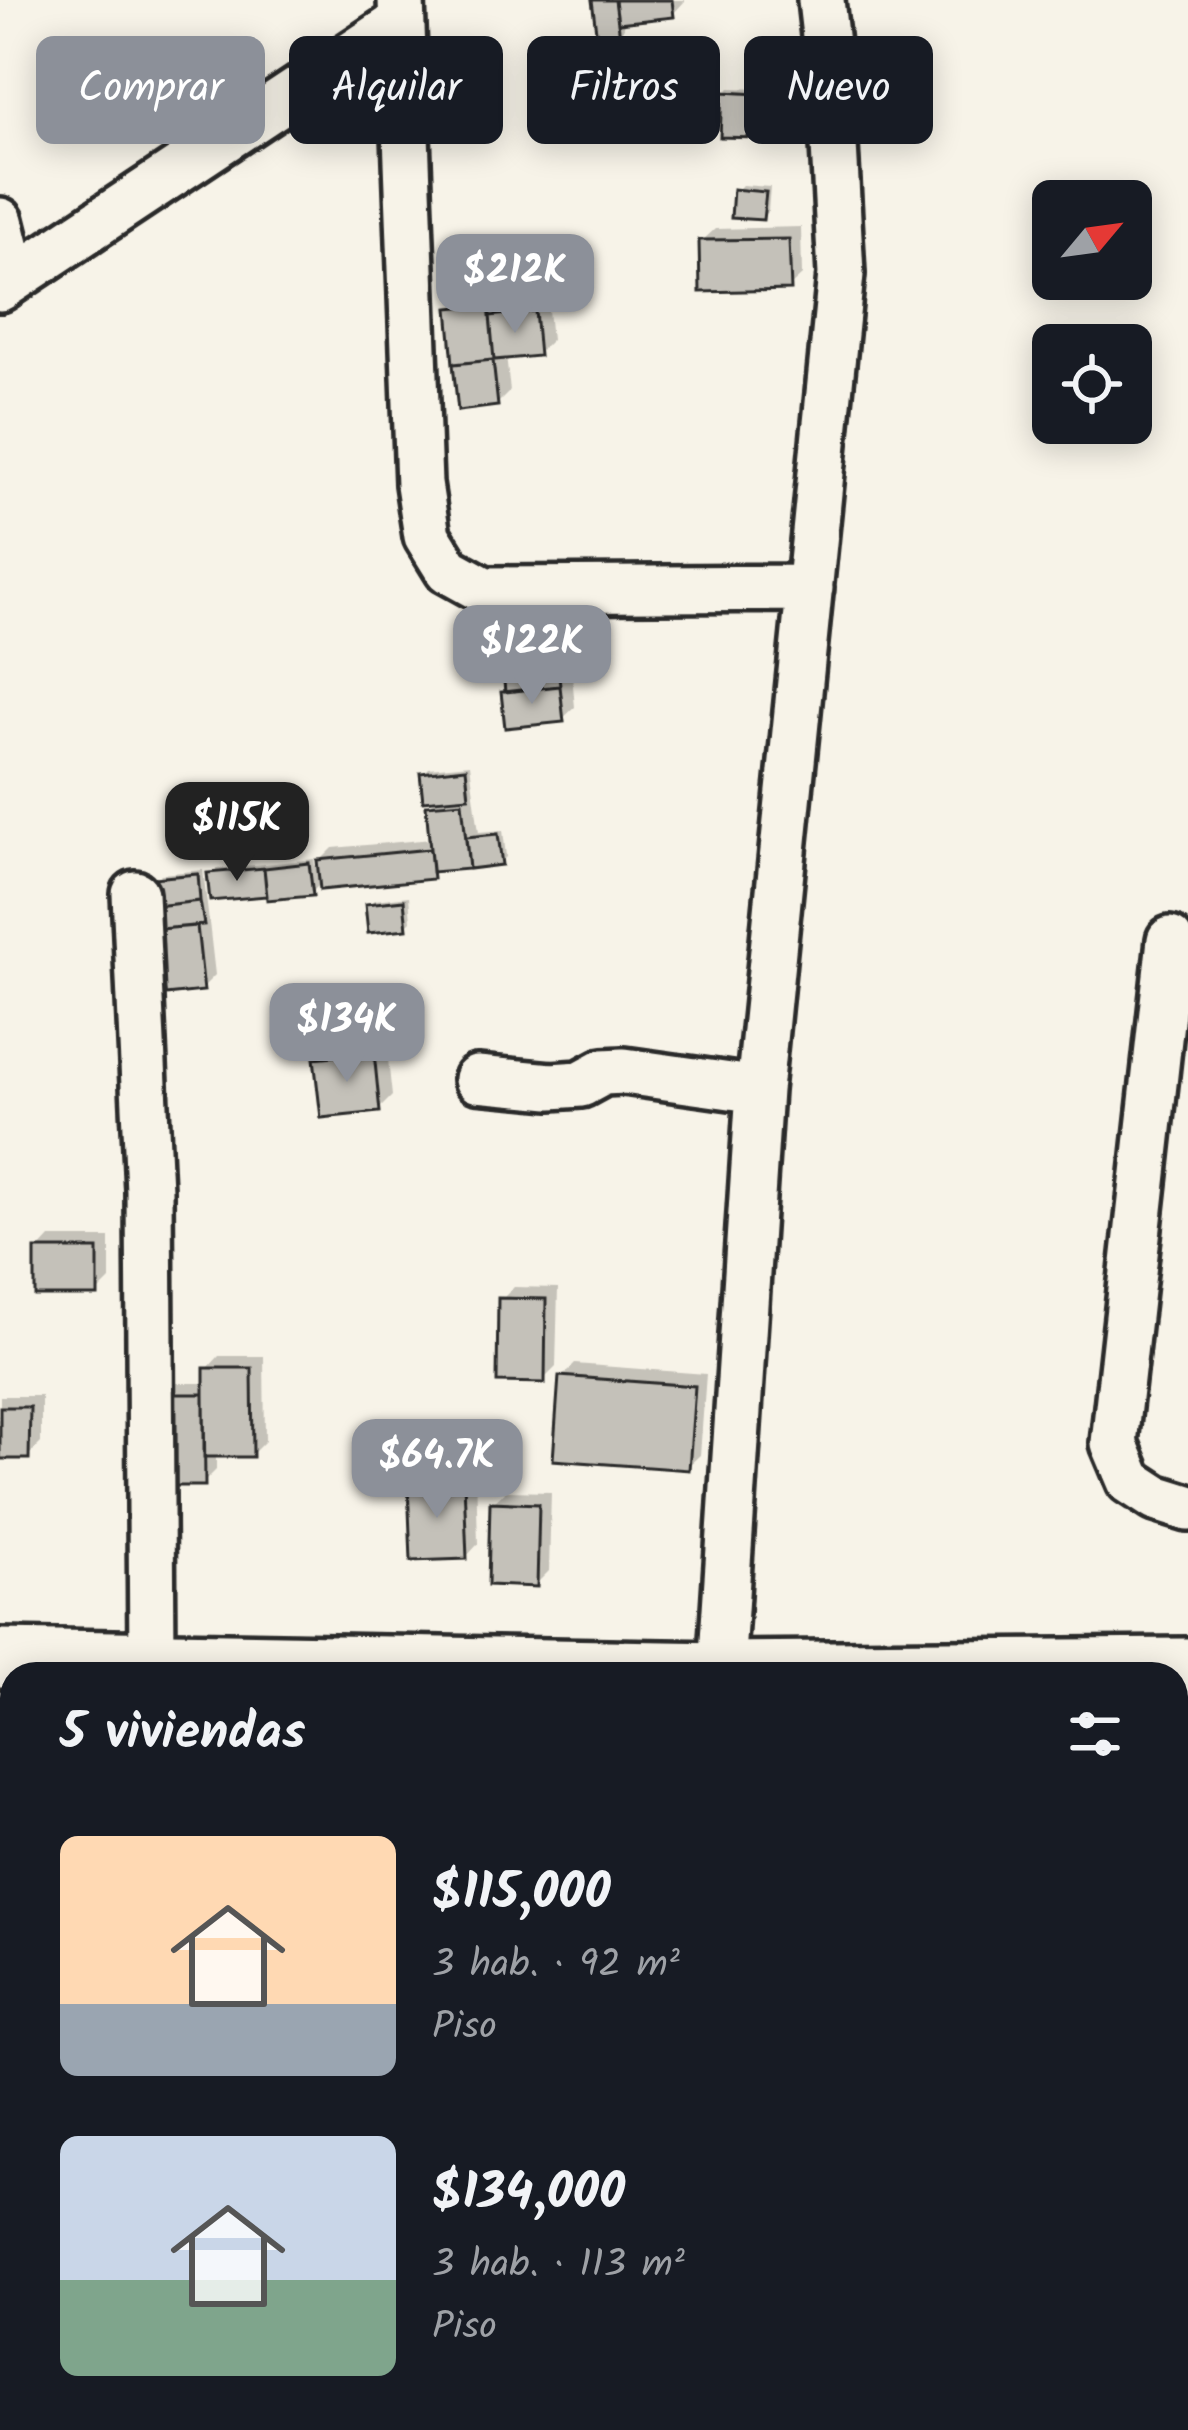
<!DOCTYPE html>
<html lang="es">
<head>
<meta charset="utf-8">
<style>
  :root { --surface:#171b24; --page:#242831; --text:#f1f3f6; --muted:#9ea1a6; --accent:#8c9099 }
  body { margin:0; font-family:Kalam,sans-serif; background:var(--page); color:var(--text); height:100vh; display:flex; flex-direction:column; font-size:45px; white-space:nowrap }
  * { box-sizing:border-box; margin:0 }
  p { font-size:39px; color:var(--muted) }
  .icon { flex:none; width:66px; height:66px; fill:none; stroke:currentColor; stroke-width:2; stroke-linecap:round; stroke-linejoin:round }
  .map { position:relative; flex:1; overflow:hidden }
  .side { position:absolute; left:0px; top:1662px; width:1188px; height:768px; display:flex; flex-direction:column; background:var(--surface); border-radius:36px 36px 0 0; box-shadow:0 6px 30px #0003 }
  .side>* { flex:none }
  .banner { position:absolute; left:36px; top:36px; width:1116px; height:108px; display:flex; gap:24px }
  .needle { width:78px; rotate:61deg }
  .tools { position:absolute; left:1032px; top:180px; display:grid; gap:24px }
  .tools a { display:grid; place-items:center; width:120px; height:120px; border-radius:18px; background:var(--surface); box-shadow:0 6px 30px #0003; font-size:60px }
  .price { position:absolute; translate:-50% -102px; padding:0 27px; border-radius:24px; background:var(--accent); color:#fff; font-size:39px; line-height:78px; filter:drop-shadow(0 3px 6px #0008) }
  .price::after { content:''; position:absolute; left:50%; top:72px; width:36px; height:27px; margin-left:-18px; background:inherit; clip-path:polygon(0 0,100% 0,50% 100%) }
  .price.current { background:#222; color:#fff }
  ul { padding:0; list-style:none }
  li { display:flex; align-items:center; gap:36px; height:300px; padding:0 60px }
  li span { display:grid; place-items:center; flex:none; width:336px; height:240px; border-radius:18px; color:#555 }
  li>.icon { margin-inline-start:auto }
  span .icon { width:144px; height:144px; fill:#fffc; stroke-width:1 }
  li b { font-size:51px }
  h2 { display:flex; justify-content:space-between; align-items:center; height:144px; padding:0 60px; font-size:51px }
  .pill { padding:0 42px; border-radius:18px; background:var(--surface); box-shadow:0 6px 30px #0003; font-size:42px; line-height:108px }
  .pill.current { background:var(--accent); color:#fff }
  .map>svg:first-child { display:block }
  .green { fill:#dad6cc; stroke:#82807c; stroke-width:3 }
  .shadow { fill:#0003 }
  .building { fill:#c4c1b9; stroke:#2b2b2b; stroke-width:3 }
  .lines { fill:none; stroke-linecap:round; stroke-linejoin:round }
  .minor-casing { stroke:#2b2b2b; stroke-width:54 }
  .major-casing { stroke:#2b2b2b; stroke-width:66 }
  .minor { stroke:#f7f3e8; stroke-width:45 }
  .major { stroke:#f7f3e8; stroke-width:57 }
</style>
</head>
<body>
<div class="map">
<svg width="1188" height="2430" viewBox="0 0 1188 2430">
  <rect width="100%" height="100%" fill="#f7f3e8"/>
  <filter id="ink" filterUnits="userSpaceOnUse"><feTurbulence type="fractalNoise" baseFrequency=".00833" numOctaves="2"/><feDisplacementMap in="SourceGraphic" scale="24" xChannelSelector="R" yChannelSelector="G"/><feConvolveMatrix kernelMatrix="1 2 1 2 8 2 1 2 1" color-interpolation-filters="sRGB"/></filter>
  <g filter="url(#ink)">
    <path class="green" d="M0 2152H12V2418H21V2430H0Z"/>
    <path class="shadow" d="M595 0H685V1L673 14 623 19 624 28 618 34Z
      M608 80 609 115 597 128 547 94 560 82Z
      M730 88 763 89 761 129 756 135 725 93Z
      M742 185 770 187 768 211 762 217 736 191Z
      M801 227 802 275 789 287 702 241 715 229Z
      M501 293 502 305 547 300 551 340 538 353 506 356 510 391 497 404 451 309 464 297Z
      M562 652 564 676 572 675 575 707 562 719 508 690 505 662 511 657Z
      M470 764 479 832 503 830 506 857 500 863 439 868 432 876 322 882 311 893 210 875 216 869 314 859 315 866 333 848 432 839 429 806 439 796 423 774 429 768Z
      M203 870 215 975 202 988 167 992 155 880 161 874Z
      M409 896 411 921 406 926 369 905 374 900Z
      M386 1041 392 1096 379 1109 317 1059 330 1047Z
      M50 1238H110V1280L97 1293 38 1251Z
      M514 1287 558 1288 556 1367 543 1380 501 1300Z
      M219 1356H264L265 1441 252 1454H216V1470L203 1483 164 1395 177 1383H207V1369Z
      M575 1364 706 1374 700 1455 687 1467 562 1377Z
      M0 1396H41V1443L28 1456H0Z
      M476 1470 478 1544 466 1557 411 1484 424 1472Z
      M506 1491 551 1492 549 1571 536 1584 493 1503Z"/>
    <path class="building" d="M592 0H615L620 37 597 39Z
      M615 0H672L674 17 618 23Z
      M596 91 598 131 546 133 544 93Z
      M722 92 758 94 757 138 720 137Z
      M733 189 766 192 763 220 731 218Z
      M789 239 791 290 700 292 699 240Z
      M489 304 494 360 453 364 448 308Z
      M535 311 539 356 494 360 490 316Z
      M493 360 498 406 458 411 453 364Z
      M557 656 560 686 505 692 502 661Z
      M560 686 564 722 505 728 501 692Z
      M466 768 469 797 423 801 420 773Z
      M462 802 469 869 432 872 426 805Z
      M498 834 502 865 469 869 466 837Z
      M430 849 433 879 320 890 317 860Z
      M309 863 313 896 267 900 264 868Z
      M264 868 267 896 210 901 207 873Z
      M198 874 200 901 155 906 152 878Z
      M404 900 407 929 368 933 365 904Z
      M200 901 204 925 159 929 156 906Z
      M197 926 204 991 165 995 159 929Z
      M374 1052 380 1112 321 1118 314 1058Z
      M35 1249H98V1296H35Z
      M498 1298 546 1299 545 1383 497 1382Z
      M204 1368H252L253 1457H204Z
      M559 1376 695 1386 689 1470 553 1460Z
      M161 1394H204L205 1486H162Z
      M0 1407H30L29 1459H0Z
      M464 1482 467 1559 411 1561 408 1483Z
      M490 1502 539 1504 537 1587 488 1585Z"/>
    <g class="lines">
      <defs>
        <path id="minor" d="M401 0 419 484 427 536 448 570 484 590 810 588
          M0 221 14 277
          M0 288 401 22
          M135 894 149 1191 152 1661
          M1170 940 1114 1443 1130 1481 1156 1498 1188 1508
          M477 1079 551 1086 581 1084 603 1072 624 1071 759 1090
          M721 1671 759 1090 841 274 831 89 821 0
          M1023 2418V2430"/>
        <path id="major" d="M0 1658 721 1671 1188 1667"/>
      </defs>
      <use href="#minor" class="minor-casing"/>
      <use href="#major" class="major-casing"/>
      <use href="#minor" class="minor"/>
      <use href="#major" class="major"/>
    </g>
  </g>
</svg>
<div class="tools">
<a><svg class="needle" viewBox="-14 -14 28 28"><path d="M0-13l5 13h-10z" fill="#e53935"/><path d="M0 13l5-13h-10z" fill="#9ea1a6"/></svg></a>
<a><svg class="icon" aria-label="locate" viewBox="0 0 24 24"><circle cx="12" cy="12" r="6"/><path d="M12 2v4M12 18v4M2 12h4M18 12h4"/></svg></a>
</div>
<b class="price" style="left:515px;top:336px">$212K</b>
<b class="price" style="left:532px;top:707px">$122K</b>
<b class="price current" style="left:237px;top:884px">$115K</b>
<b class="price" style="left:347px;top:1085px">$134K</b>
<b class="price" style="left:437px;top:1521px">$64.7K</b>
<div class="banner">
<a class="pill current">Comprar</a>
<a class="pill">Alquilar</a>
<a class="pill">Filtros</a>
<a class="pill">Nuevo</a>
</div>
<section class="side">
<h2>5 viviendas<svg class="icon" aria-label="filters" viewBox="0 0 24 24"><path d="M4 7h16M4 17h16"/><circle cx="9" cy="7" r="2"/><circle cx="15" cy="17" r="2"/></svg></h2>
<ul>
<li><span style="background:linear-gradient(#ffd9b3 70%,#9aa5b1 0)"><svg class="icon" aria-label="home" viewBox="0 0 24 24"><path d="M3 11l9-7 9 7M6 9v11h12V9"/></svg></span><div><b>$115,000</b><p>3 hab. · 92 m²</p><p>Piso</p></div></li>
<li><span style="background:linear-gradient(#c9d6e8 60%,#7fa58c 0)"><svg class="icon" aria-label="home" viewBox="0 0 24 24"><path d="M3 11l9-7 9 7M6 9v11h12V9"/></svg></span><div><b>$134,000</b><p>3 hab. · 113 m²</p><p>Piso</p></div></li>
</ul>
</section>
</div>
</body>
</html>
